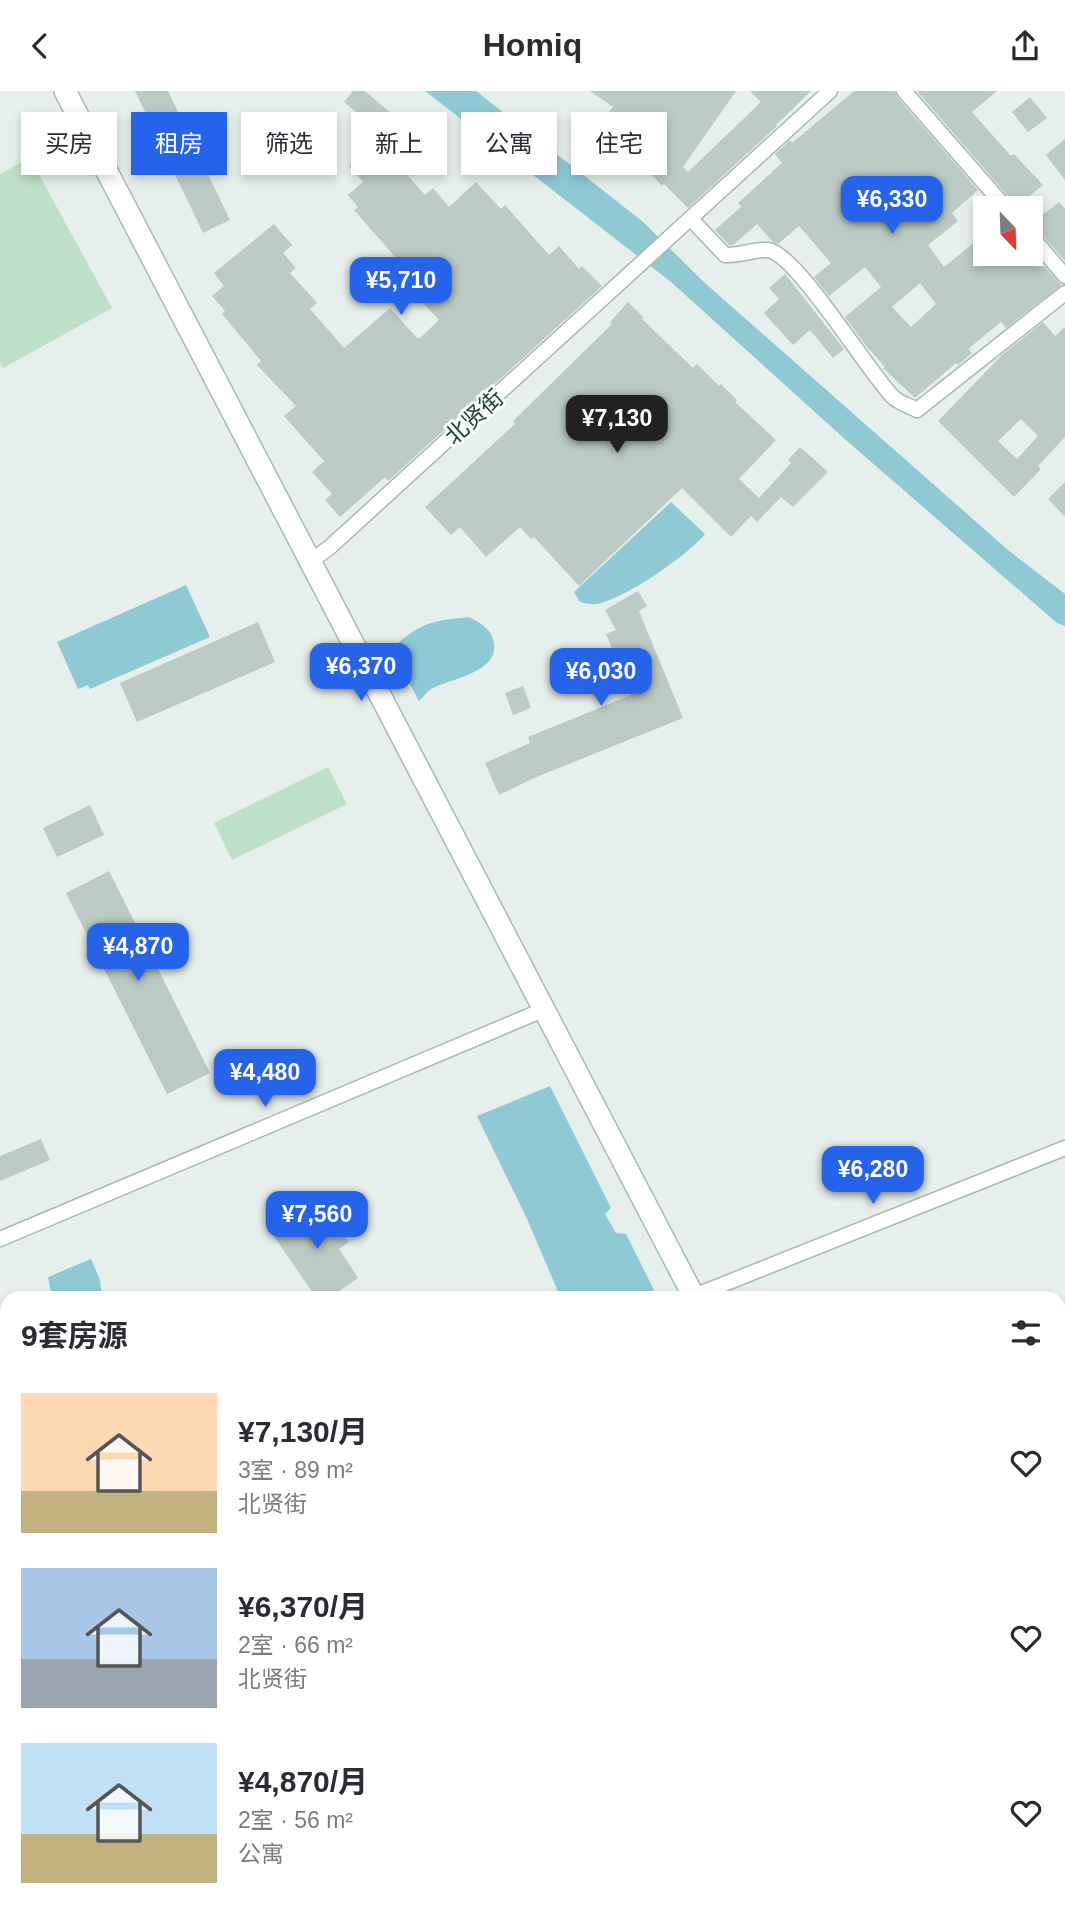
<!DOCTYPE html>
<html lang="zh">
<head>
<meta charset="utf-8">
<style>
  :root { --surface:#fff; --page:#f7f7f7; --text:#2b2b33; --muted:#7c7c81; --accent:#2563eb }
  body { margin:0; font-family:Arial,"Noto Sans SC",sans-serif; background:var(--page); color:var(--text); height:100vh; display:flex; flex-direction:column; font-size:26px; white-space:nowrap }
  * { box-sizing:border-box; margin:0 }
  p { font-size:23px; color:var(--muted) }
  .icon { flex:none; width:38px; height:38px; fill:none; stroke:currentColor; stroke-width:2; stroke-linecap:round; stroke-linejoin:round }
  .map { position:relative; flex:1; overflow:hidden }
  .panel { position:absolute; left:0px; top:1200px; width:1066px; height:625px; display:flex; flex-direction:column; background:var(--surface); border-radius:21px 21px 0 0; box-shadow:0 4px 10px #0003 }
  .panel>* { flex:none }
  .hud { position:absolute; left:21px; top:21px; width:700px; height:63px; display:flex; gap:14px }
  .needle { width:46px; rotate:157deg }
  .buttons { position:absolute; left:973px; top:105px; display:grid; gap:14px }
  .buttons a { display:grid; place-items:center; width:70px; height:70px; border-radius:0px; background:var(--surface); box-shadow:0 4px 10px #0003; font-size:35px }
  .price { position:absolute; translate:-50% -60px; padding:0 16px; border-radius:14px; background:var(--accent); color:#fff; font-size:23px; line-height:46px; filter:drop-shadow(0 2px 4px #0008) }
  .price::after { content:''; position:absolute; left:50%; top:42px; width:21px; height:16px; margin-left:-10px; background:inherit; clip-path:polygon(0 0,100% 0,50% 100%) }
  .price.on { background:#222; color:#fff }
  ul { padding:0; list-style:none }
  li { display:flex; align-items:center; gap:21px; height:175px; padding:0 21px }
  li span { display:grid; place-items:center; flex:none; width:196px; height:140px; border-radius:0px; color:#555 }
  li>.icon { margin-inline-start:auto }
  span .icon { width:84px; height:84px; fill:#fffc; stroke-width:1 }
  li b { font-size:30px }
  h2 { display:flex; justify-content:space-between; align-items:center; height:84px; padding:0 21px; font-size:30px }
  .tag { padding:0 24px; border-radius:0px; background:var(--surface); box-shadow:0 4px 10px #0003; font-size:24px; line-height:63px }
  .tag.on { background:var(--accent); color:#fff }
  header { display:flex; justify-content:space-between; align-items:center; height:91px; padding:0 21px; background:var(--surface); font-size:32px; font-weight:600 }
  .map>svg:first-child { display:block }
  .green { fill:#bfe0c8 }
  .water { fill:#8ec9d4 }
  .building { fill:#bbcac4; fill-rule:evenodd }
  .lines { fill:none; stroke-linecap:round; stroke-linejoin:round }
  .street-casing { stroke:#a8b8b2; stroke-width:17 }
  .secondary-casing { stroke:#a4bbb3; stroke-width:24 }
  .street { stroke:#fff; stroke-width:14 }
  .secondary { stroke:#fff; stroke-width:21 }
  .labels { text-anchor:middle; stroke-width:6; stroke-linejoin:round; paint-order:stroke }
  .street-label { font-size:23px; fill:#24423a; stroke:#f7fbf9 }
</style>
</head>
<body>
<header><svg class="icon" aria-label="back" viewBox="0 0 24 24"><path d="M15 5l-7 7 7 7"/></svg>Homiq<svg class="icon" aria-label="share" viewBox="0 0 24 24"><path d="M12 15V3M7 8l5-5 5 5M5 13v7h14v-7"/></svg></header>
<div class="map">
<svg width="1065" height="1825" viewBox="0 0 1065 1825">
  <rect width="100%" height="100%" fill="#e6efeb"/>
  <path class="green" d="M30 67 112 217 3 277 0 272V83Z
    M328 676 347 713 232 769 214 732Z"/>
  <path class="water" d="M425 0H476L642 130 706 193 1008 459 1065 503V535L1057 532 847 350 671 191Z
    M671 411 705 443C687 465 623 509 596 513 591 514 585 512 580 511L574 501Z
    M186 494 210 546 90 598 88 594 78 598 57 551Z
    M469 526C480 532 493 538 494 553 498 582 449 588 431 598 427 601 423 606 419 610L391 558C421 532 429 530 469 526Z
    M550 995 611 1117 605 1123 616 1142 626 1143 654 1199 652 1205 645 1208H561L559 1203 528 1130 477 1025Z
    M91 1168 100 1189 102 1207H52L48 1186Z"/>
  <path class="building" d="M135 0H168L230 129 203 142Z
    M353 0H365L397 27 414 46 418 42 435 62 408 85 425 104 433 97 449 116 476 91 501 118 505 114 549 164 559 155 579 178 582 175 602 195 388 390 385 386 340 426 325 409 332 403 312 381 324 370 284 325 296 315 257 274 261 270 222 223 225 220 212 205 224 195 214 182 274 133 292 154 283 162 296 177 290 182 317 212 310 218 344 257 390 217 417 247H420L439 229 387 174 396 167 354 119 358 116 348 104 363 91 349 75 383 44 344 11Z
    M590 0H736L683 76 688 81 761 11 750 0H811L776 34 777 35 688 117 664 93 662 95 651 83 595 38 613 16Z
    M854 0H895L897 6 978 99 952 122 958 130 928 154 944 176 985 143V163H1033L1061 194 1006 237 1001 231 968 258 972 262 958 274 956 272 915 307 883 277 885 276 867 256 845 226 881 196 865 176 829 205 814 186 831 172 799 135 778 153 773 151 757 133 733 154H729L715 139 741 116 738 112 782 72 775 63 790 49 792 52ZM920 192 936 213 911 236 892 216Z
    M917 0H997L972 21 1011 65 1014 63 1043 94 1015 117 1013 111Z
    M1030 6 1047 27 1028 41 1012 21Z
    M1065 48V89L1046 64Z
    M1059 111 1065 118V170L1038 139 1031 136V133Z
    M785 183 844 258 833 267 810 239 793 254 764 222 779 208 769 197Z
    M628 211 644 227 642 228 693 277 697 273 719 295 721 293 737 309 735 311 776 349 739 388 759 407 791 372 788 369 800 356 828 381 793 416 781 406 757 431 751 425 731 446 682 397 579 495 534 446 531 448 520 436 486 466 460 436 451 444 425 416 515 333 513 330 612 233 610 231Z
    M1043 231 1055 245 1065 236V346L1038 375 1041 378 1014 406 938 330 1002 264ZM1021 328 1038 345 1017 368 998 350Z
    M1065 391V426L1048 408Z
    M638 500 647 515 639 520 683 627 534 687 499 704 485 672 530 652 528 646 631 604 606 543 616 539 605 519Z
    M258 531 275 571 137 631 120 592Z
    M523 595 531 617 513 624 505 602Z
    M90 714 104 744 57 766 43 737Z
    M109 780 210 982 167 1003 66 802Z
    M41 1048 50 1069 0 1090V1065Z
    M318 1109 349 1151 339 1158 358 1187 328 1208H317L271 1141Z"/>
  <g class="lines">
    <defs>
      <path id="street" d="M904 0 1006 117
        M691 128 725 164C740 165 754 158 768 159 796 162 869 282 893 306 899 312 910 315 917 319L1065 202
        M1031 145 1065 185
        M311 470 330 456 830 0
        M0 1148 543 919
        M694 1205 1065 1057
        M1059 1721 1065 1718
        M1010 1818 1014 1825"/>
      <path id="secondary" d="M65 0 695 1208
        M917 1825 919 1818"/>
    </defs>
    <use href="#street" class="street-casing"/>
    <use href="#secondary" class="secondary-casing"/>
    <use href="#street" class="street"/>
    <use href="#secondary" class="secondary"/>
  </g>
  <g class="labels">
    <g class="street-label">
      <text transform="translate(474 326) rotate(-42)" y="8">北贤街</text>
    </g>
  </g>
</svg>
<div class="buttons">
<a><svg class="needle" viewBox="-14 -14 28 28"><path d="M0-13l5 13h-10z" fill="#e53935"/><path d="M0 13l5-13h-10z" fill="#7c7c81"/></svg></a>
</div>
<b class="price" style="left:892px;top:145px">¥6,330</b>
<b class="price" style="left:401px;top:226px">¥5,710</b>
<b class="price on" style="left:617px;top:364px">¥7,130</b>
<b class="price" style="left:361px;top:612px">¥6,370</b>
<b class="price" style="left:601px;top:617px">¥6,030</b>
<b class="price" style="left:138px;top:892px">¥4,870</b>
<b class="price" style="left:265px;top:1018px">¥4,480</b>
<b class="price" style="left:873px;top:1115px">¥6,280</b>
<b class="price" style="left:317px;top:1160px">¥7,560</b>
<div class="hud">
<a class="tag">买房</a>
<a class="tag on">租房</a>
<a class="tag">筛选</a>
<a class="tag">新上</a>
<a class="tag">公寓</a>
<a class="tag">住宅</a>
</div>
<section class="panel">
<h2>9套房源<svg class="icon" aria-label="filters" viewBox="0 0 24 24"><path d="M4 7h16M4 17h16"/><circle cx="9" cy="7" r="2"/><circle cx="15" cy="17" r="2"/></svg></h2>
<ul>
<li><span style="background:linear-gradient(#ffd9b3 70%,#c2b280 0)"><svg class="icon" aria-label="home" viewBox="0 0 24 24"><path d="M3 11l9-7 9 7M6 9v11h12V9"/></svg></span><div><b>¥7,130/月</b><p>3室 · 89 m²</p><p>北贤街</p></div><svg class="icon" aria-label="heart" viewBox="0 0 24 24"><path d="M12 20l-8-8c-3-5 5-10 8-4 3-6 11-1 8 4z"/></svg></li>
<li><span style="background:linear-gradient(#a9c7e8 65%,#9aa5b1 0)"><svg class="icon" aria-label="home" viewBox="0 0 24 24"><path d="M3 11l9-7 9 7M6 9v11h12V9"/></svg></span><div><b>¥6,370/月</b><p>2室 · 66 m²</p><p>北贤街</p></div><svg class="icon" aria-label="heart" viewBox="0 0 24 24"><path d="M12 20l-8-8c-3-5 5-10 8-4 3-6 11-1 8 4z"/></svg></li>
<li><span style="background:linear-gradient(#bfe0f5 65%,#c2b280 0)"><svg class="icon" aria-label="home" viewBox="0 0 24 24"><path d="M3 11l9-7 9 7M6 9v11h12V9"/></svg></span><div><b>¥4,870/月</b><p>2室 · 56 m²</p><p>公寓</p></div><svg class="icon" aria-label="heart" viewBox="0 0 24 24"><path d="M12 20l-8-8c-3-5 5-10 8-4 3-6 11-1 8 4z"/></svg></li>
</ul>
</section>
</div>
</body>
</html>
